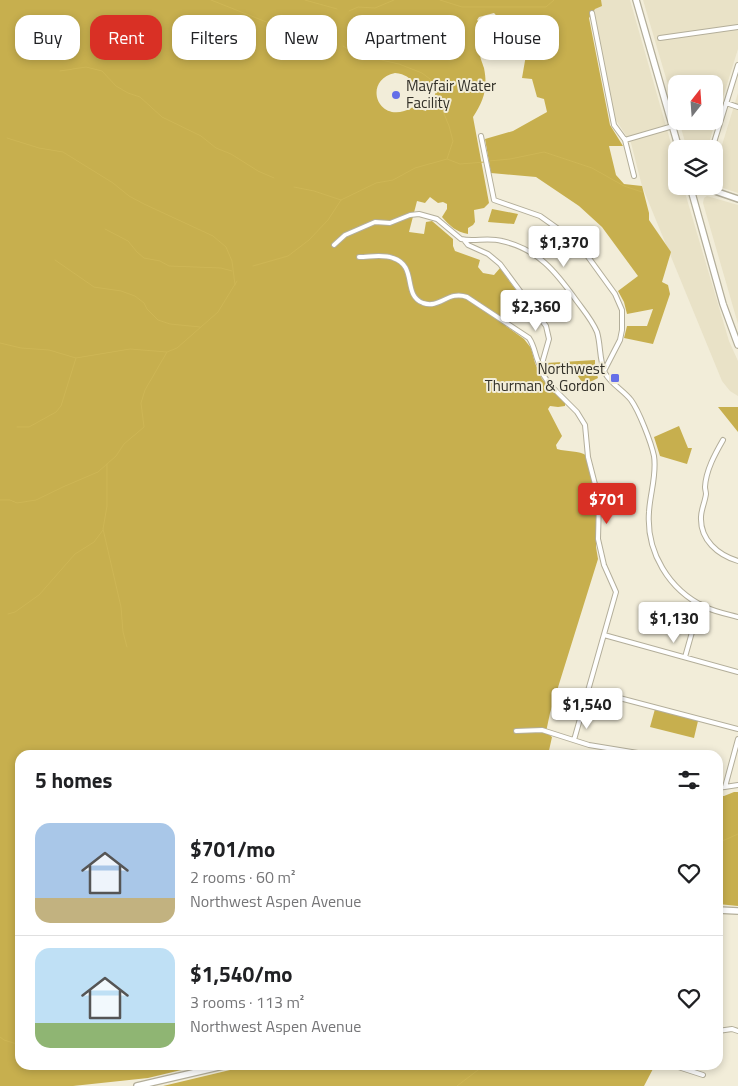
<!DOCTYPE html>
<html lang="en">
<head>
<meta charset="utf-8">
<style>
  :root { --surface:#fff; --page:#f6f6f6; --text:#202124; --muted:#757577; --line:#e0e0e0; --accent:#d93025 }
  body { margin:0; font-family:"Titillium Web",sans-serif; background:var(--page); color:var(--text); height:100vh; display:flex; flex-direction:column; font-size:19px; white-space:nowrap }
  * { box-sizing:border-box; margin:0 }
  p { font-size:16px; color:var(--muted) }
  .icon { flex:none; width:28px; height:28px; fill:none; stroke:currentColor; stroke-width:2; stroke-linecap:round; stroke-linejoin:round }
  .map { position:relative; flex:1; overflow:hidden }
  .sheet { position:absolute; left:15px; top:750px; width:708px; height:320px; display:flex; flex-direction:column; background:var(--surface); border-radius:15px; box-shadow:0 2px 8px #0003 }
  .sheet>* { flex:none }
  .banner { position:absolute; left:15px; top:15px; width:709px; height:45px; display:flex; gap:10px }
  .needle { width:32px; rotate:17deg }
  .fabs { position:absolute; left:668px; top:75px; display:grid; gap:10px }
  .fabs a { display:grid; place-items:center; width:55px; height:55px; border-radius:10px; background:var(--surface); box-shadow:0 2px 8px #0003; font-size:25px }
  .price { position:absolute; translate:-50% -42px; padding:0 11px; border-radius:5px; background:#fff; color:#222; font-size:16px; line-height:32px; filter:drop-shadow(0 1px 2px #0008) }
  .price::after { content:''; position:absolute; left:50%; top:30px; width:15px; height:11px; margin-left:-8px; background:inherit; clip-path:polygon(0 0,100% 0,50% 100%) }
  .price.current { background:var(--accent); color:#fff }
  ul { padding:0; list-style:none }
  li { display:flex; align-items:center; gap:15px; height:125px; padding:0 20px }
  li+li { border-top:1px solid var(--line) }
  li span { display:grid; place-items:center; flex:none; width:140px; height:100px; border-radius:15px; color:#555 }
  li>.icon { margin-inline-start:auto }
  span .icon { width:60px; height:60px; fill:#fffc; stroke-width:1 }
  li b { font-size:21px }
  h2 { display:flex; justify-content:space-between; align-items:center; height:60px; padding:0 20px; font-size:21px }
  .tag { padding:0 18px; border-radius:15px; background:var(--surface); box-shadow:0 2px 8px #0003; font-size:18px; line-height:45px }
  .tag.current { background:var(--accent); color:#fff }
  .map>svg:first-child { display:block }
  .built { fill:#e9e2c7 }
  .forest { fill:#c7af4e; fill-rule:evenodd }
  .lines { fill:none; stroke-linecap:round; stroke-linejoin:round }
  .stream { stroke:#ceb655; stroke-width:1 }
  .minor-casing { stroke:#b3ae9a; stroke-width:6 }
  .tertiary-casing { stroke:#b3ae9a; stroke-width:8 }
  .secondary-casing { stroke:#b3ae9a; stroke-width:8 }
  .minor { stroke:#fff; stroke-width:4 }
  .tertiary { stroke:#fff; stroke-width:5 }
  .secondary { stroke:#fff; stroke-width:5.5 }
  .poi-dot { fill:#656fe8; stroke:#f2edd9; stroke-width:2 }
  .labels { text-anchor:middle; stroke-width:4; stroke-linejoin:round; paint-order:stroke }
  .poi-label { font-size:15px; fill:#323028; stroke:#f2edd9; text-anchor:start }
</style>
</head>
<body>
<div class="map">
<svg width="738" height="1086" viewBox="0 0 738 1086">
  <rect width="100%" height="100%" fill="#f2edd9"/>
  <path class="built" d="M587 0H630L676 161V186H683L729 341 738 361V396L730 391 722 381 642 186 631 143 612 114Z
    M643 0H738V49L707 149H687L679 121H714V84H676V112Z
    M738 93V193L714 185V171Z
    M707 196 738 205V324L703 203 704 198Z"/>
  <path class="forest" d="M0 0H601L602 6 595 9 589 18 610 125 623 146H609L616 175 624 184 642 186 649 213V220L671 252 662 282 668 285 670 294 653 344 624 338 627 326H647L653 309 627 314 624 302 618 291 638 276 602 227 579 206 536 177 491 173 485 139 513 131 547 112 544 99 537 97 532 79 522 78 526 55 524 43 504 36 505 25 494 13 479 17 477 20C491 32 479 35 479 48 479 55 482 62 484 68 488 88 484 100 473 117L489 203 484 208 474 210 475 222 473 225 468 228V234C456 232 450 226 442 217L447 209V204L443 202 438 203 430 197 425 203 417 201 409 232 424 234 426 222 432 221 453 239V246L455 251 480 260 478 267 483 273 494 275 500 268 523 300 520 305 511 308 507 313 506 326 524 339 531 348 535 363 542 379 565 403V406L558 407 550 406 548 409 562 436 556 445 557 449C567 452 579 450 587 456L596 497V547L598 559 550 713 546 732 552 737 548 755H20V1065H202L148 1078 73 1086H0ZM395 73C424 76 406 102 441 83L443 86C435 94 430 100 426 111L413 107C378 128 361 80 395 73Z
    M492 209 518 214 514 224 488 222Z
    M595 360V368L598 378 584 385 571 366 546 367V363Z
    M718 407H738V432Z
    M679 426 688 448H692L687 464 660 456 654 437Z
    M655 709 698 721 694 738 650 727Z
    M734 792H738V906L718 904V796H724Z
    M251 1065H666L663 1067 655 1065 644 1086H163Z"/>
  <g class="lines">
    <path class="stream" d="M211 0 269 23 326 37
      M305 0 337 9
      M440 0 462 7H546L554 0
      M349 11 358 7 375 8 394 0
      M343 46 359 55 399 64 422 73 430 79 449 126 453 141 447 159
      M60 71 86 67 102 71 116 86 128 93 140 97 162 117 201 136 216 148 231 154 258 171 274 178
      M7 138 39 148 63 152 113 183 129 196 144 204 213 236 226 247 232 261 235 285
      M489 161 510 159 544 152 592 168 624 186 642 192
      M294 187 314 191 341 200
      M105 229 128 241 137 252 144 258 160 261 169 266 221 268 232 271
      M55 260 94 287 121 291 135 296 144 303 147 309 158 320 170 324 200 327
      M253 266 288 256 309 240 328 220 341 200 376 183 393 180 415 168 447 159 460 164 485 162
      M0 343 21 348 49 350 76 358 130 349 167 352 177 348 218 312 237 281
      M17 427H29L56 412 61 406 76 358
      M107 464V506L103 529 121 607 123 632 127 647
      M0 500H10L17 503 36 500 65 486 98 472 116 456 124 444 144 427 141 403 145 390 167 352
      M8 614 15 612 39 595 75 554 94 542 103 530
      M718 843 738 834
      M0 1037 4 1040 20 1045
      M457 1086 482 1067"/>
    <defs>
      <path id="minor" d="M592 13 614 125 625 140 634 176
        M660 38 738 27
        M726 103 738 107
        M481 136 494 200 540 216 571 238 586 254 615 294 622 310V330L620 340 604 371
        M625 140 673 126
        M712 149 738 65
        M464 240 468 245 488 254 500 264 546 326 549 339 543 360 542 373 550 385 577 412 585 425 588 457 599 500 598 539 604 565 616 592 574 740
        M334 245 345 235 375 222 390 223 410 215 419 214 437 219 461 239C474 242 488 237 502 241 538 249 556 272 576 300 584 311 592 320 597 332 601 345 599 360 605 373 611 384 623 390 631 400 639 411 651 442 654 456 657 475 650 493 649 512 646 552 669 590 705 607 716 612 727 614 738 617
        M359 257C370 257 383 254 393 258 418 266 402 295 423 303 440 309 448 290 467 297L529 338C536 348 535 360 542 369
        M723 440C715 454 706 470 705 487 705 489 706 492 706 494 705 502 701 510 701 517 700 540 718 555 738 561
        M604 635 738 672
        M685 657 700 604
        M589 690 738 729
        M516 731 542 730 589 745 650 755
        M725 787 738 739
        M718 788 738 785
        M718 1031 732 1029 738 1031
        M672 1065 703 1075"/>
      <path id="tertiary" d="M692 192 700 186 738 199"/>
      <path id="secondary" d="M636 0 679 149
        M690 186 723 304 738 345
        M718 910 738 911
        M137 1086 227 1065"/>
    </defs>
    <use href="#minor" class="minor-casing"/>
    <use href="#tertiary" class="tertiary-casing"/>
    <use href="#secondary" class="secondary-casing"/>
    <use href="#minor" class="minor"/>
    <use href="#tertiary" class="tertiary"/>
    <use href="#secondary" class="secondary"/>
  </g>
  <g class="poi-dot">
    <circle cx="396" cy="95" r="5"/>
    <rect x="610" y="373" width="10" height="10" rx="2.5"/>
  </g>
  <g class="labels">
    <g class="poi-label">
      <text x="406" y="91">Mayfair Water<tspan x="406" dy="17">Facility</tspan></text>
      <text x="605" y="374" text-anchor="end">Northwest<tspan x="605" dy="17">Thurman &amp; Gordon</tspan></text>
    </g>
  </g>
</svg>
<div class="fabs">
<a><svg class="needle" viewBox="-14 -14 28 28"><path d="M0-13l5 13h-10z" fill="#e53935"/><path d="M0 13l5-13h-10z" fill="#757577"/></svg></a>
<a><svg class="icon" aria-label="layers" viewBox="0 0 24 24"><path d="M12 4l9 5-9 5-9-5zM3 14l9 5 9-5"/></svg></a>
</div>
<b class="price" style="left:564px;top:268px">$1,370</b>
<b class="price" style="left:536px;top:332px">$2,360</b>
<b class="price current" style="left:607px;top:525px">$701</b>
<b class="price" style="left:674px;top:644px">$1,130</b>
<b class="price" style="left:587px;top:730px">$1,540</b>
<div class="banner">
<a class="tag">Buy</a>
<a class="tag current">Rent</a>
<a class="tag">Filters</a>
<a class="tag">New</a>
<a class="tag">Apartment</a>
<a class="tag">House</a>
</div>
<section class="sheet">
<h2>5 homes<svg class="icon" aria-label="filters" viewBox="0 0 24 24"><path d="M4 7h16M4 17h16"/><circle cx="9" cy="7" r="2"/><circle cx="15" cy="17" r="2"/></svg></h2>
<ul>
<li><span style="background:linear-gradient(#a9c7e8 75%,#c2b280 0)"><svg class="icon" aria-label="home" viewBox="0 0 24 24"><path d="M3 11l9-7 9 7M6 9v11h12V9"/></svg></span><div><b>$701/mo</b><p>2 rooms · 60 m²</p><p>Northwest Aspen Avenue</p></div><svg class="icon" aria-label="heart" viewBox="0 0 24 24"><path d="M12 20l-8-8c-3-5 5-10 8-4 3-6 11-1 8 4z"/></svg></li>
<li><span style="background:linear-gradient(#bfe0f5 75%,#8fb573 0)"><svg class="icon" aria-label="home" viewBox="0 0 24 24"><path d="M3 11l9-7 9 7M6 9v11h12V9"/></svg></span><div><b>$1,540/mo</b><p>3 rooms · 113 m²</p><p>Northwest Aspen Avenue</p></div><svg class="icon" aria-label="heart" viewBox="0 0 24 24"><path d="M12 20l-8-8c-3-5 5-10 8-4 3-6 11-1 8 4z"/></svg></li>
</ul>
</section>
</div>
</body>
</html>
